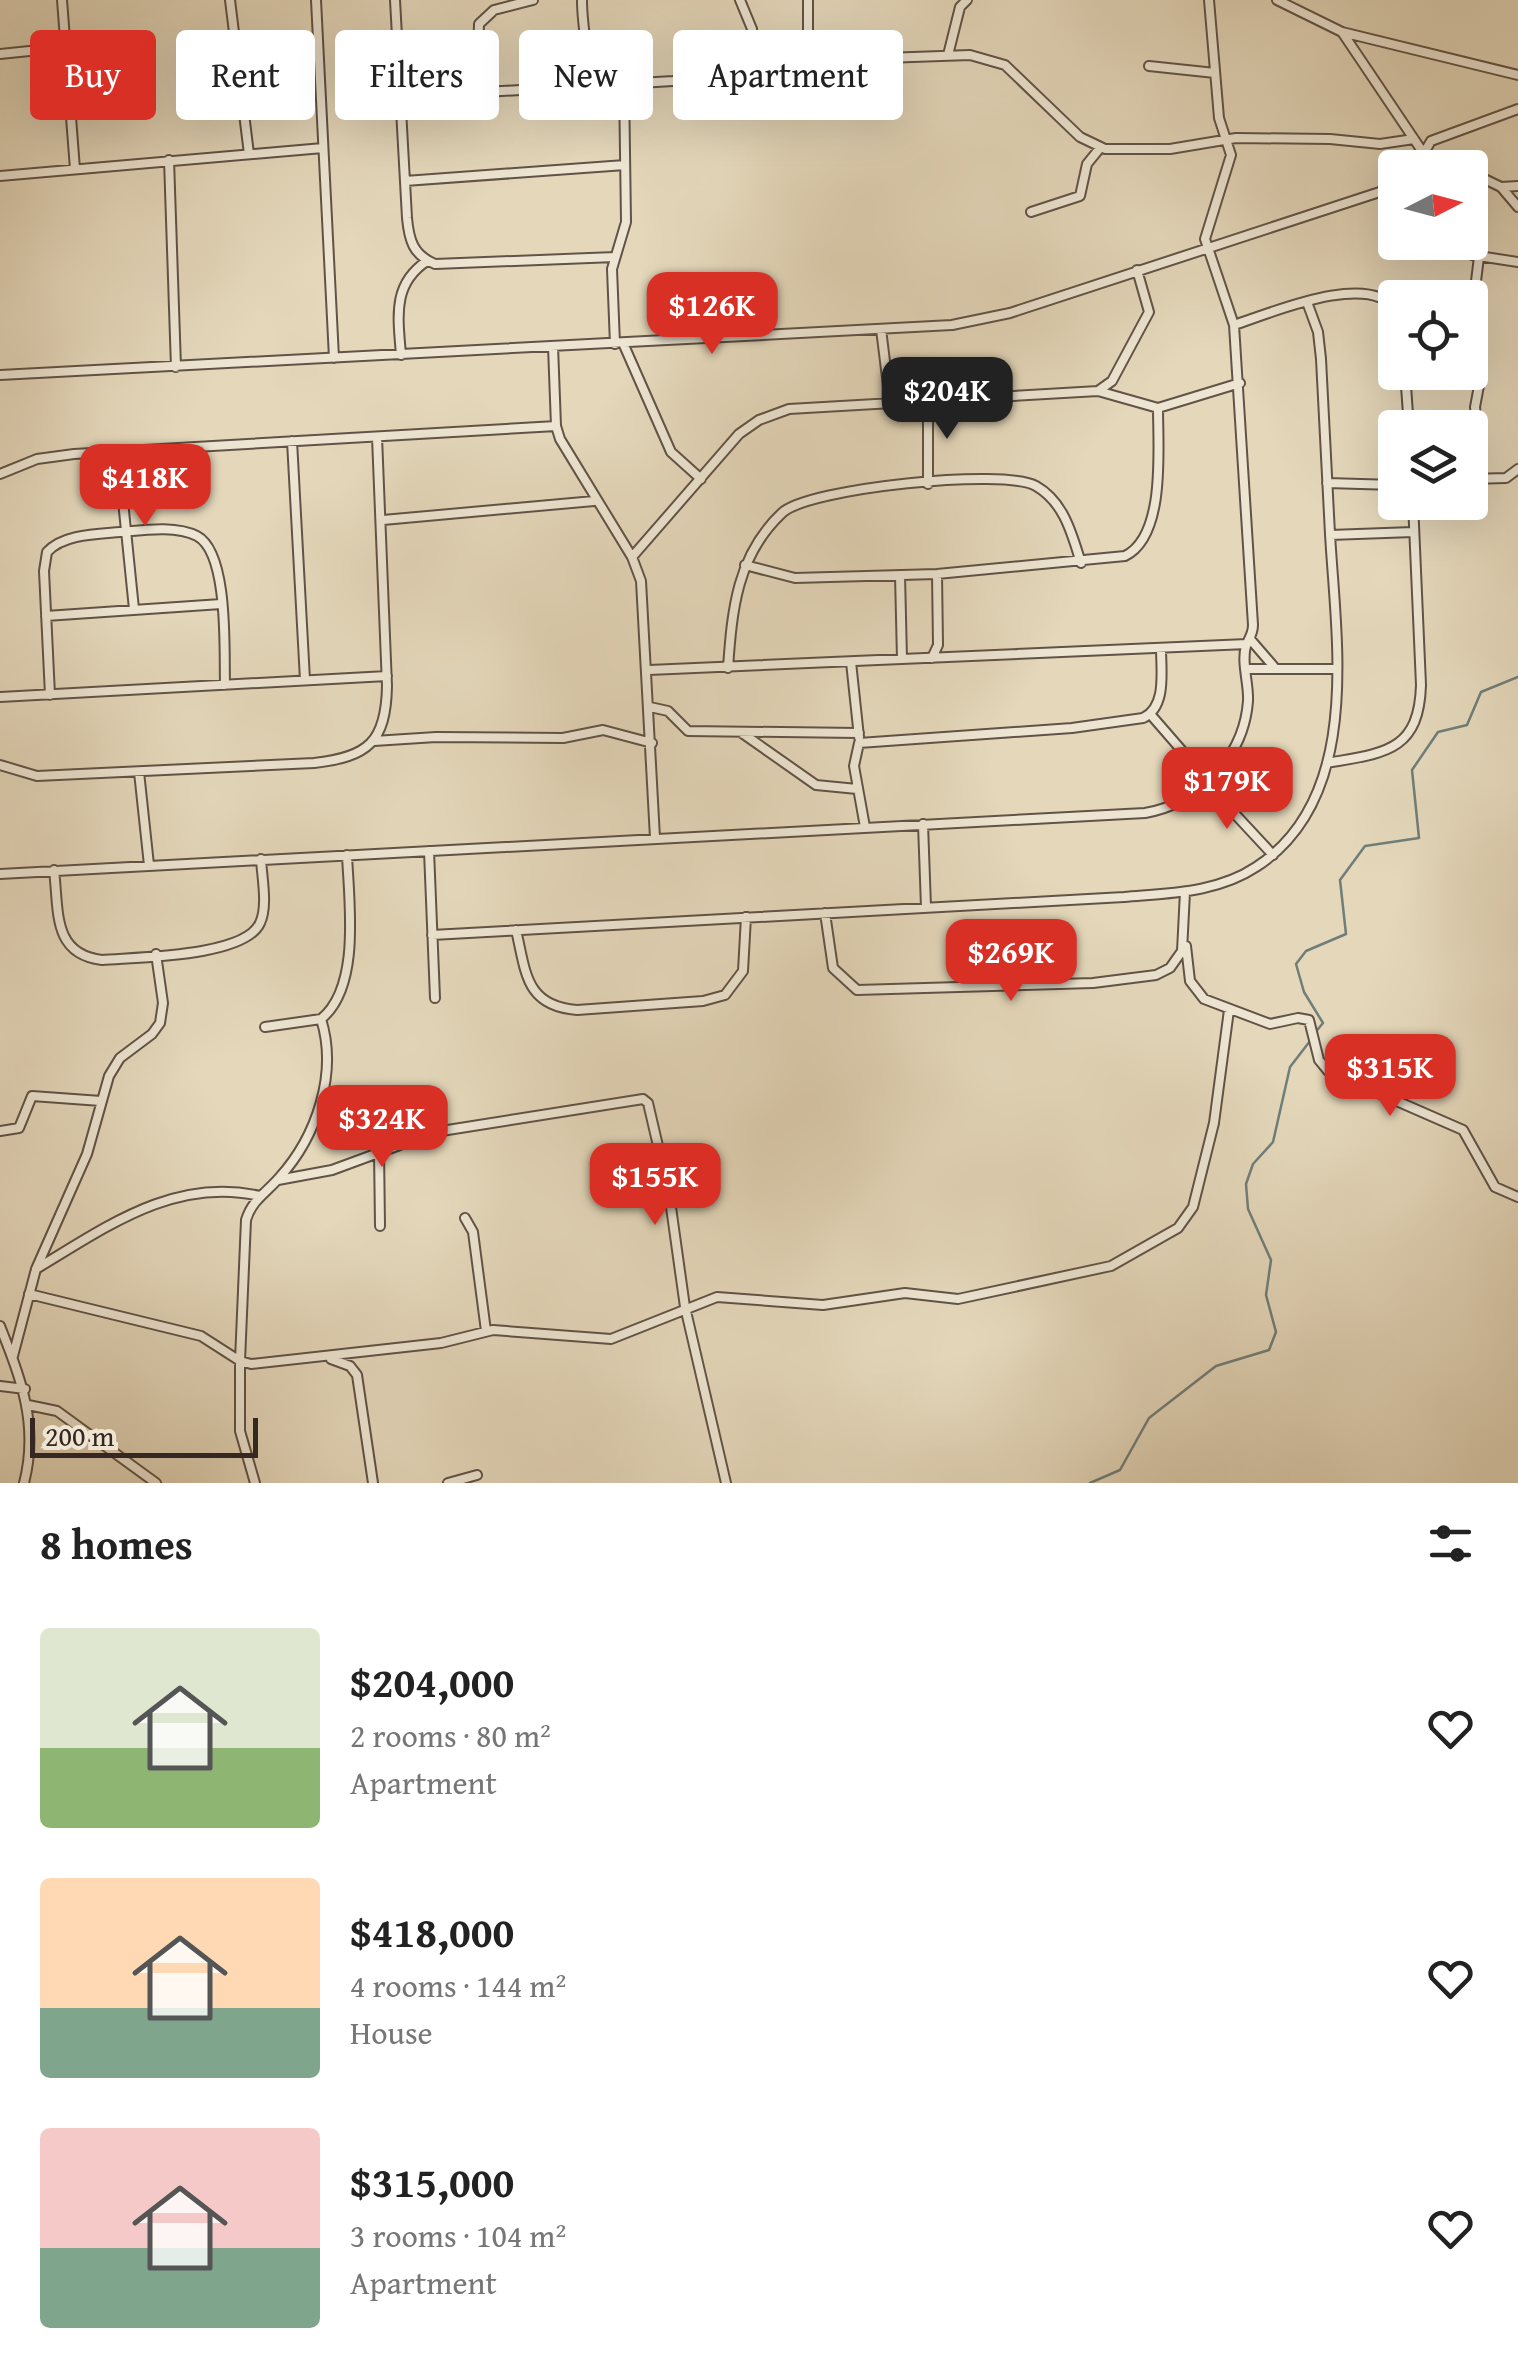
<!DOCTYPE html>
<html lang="en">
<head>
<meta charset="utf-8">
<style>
  :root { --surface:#fff; --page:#f6f6f6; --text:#222; --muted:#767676; --accent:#d93025 }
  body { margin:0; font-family:"Gentium Book Plus",serif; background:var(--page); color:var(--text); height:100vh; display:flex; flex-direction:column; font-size:38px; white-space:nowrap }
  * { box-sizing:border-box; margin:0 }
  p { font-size:32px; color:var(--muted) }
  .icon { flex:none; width:55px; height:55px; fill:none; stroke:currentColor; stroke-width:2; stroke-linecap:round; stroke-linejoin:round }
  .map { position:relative; height:1483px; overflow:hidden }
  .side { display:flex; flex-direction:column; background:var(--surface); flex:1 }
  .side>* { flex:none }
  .guide { position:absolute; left:30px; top:30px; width:1000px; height:90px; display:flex; gap:20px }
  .needle { width:65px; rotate:84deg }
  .buttons { position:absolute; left:1378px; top:150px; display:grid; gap:20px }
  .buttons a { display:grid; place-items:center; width:110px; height:110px; border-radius:10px; background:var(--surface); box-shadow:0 10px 40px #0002; font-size:50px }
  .scale { position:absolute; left:30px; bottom:25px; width:228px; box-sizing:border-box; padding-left:10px; border:5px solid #352721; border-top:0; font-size:28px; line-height:35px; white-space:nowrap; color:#352721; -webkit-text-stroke:8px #ede5d2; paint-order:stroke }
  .price { position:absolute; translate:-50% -85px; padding:0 22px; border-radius:20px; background:var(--accent); color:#fff; font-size:32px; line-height:65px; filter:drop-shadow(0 2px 5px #0008) }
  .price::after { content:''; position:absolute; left:50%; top:60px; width:30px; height:22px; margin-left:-15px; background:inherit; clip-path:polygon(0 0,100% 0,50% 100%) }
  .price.current { background:#222; color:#fff }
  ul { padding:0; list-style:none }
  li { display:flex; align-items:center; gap:30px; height:250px; padding:0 40px }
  li span { display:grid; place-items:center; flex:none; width:280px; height:200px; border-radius:10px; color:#555 }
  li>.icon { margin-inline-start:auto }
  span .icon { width:120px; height:120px; fill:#fffc; stroke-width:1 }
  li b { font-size:42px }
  h2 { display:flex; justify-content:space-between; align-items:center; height:120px; padding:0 40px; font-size:42px }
  .chip { padding:0 35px; border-radius:10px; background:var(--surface); box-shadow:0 10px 40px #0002; font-size:35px; line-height:90px }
  .chip.current { background:var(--accent); color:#fff }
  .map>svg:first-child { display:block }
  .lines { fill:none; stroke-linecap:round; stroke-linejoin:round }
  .stream { stroke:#6f7e79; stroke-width:2.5 }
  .minor-casing { stroke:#615347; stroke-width:12 }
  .minor { stroke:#ede5d2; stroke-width:8 }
</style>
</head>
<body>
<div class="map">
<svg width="1518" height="1483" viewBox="0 0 1518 1483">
  <rect width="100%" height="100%" fill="#e4d7ba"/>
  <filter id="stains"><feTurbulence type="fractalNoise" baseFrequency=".002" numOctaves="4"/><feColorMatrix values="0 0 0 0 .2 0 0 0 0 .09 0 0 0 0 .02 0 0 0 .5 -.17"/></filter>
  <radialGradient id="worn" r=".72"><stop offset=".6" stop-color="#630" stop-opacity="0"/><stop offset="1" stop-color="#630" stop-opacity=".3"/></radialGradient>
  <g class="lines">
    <path class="stream" d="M1314 1034 1323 1023 1304 992 1296 964 1306 951 1346 934 1340 880 1365 846 1419 838 1412 770 1438 732 1467 725 1481 692 1518 677
      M1090 1483 1120 1470 1149 1418 1216 1366 1269 1350 1276 1332 1266 1295 1271 1260 1248 1209 1246 1184 1253 1164 1273 1142 1290 1067 1310 1041"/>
    <defs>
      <path id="minor" d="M62 0 75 169
        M230 0 249 154
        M316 0 334 358
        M395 0 407 218C409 240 413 255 435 264L615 257
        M582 0C582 30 589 55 591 85
        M740 0 752 29 757 74
        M808 0V36L842 63
        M1277 0 1342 32 1422 151
        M1342 32 1518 75
        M0 54 49 49 64 33
        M948 55 960 7 967 0
        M1149 66 1215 73
        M477 91 479 24 494 10 533 0
        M401 97 673 81 884 58 970 55 1005 65 1080 137 1105 149H1170L1236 138 1330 139 1380 144 1414 139
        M1420 155 1455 168
        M169 160 176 367
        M1415 168 1431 141 1518 109
        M1470 172 1501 187 1518 207
        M0 176 323 148
        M405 181 625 165
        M1501 187 1518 186
        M1031 212 1080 196 1087 164 1100 148
        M1448 242 1472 255 1518 262
        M1479 257 1472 313 1482 370 1475 407 1482 479
        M1234 325C1271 313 1368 271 1395 309
        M881 329 890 402
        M623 343 671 452 701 479
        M615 344 612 269 626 222 624 83
        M553 346 556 426 560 439 632 557 641 581 655 838
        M401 355C398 317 392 284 427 261
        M1405 372 1409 428
        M0 375 952 325 1010 313 1395 187
        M1098 391 1112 381 1149 312 1137 270
        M928 401V484
        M292 441 305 680
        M118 452 134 609
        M0 474 37 459 74 454 556 426
        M1470 479 1506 478 1518 469
        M1327 483 1395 485
        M383 520 594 501
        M1330 535 1413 532
        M632 557 739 434 759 420 789 409 1098 391 1158 408 1240 383
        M745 565 795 578 937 574 1125 556C1166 536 1158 448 1158 408
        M900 575 902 659
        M46 616 221 604
        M1250 639 1275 668
        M932 658 938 645 937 574
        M851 662 859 737
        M728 668C732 610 737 555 782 513 808 488 1005 468 1036 486 1064 502 1072 534 1081 563
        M1246 669H1336
        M649 670 1247 644
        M50 695 44 571 47 552C63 534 97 534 120 532 143 530 176 525 197 536 229 553 224 651 225 685
        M0 697 387 676
        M650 707 668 711 688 731 859 733
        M1151 715 1184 753 1214 776
        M742 733 816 785 857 789
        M374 741 436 737 563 738 603 730 652 743
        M1327 763C1384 753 1419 752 1421 685L1413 502
        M0 765 37 776 314 763C368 757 386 742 387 686L377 437
        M139 772 149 865
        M1207 784 1273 855
        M923 824 926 907
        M865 827 854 766 859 743 1072 728 1143 718C1167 707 1161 671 1161 648
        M429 851 435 998
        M54 870C59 911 52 954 102 960 137 957 245 957 260 923 268 906 262 878 261 859
        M0 874 1145 813C1198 804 1244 757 1248 701 1249 684 1241 662 1246 646 1249 638 1253 634 1253 625L1234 325 1205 239 1231 155 1219 118 1209 0
        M825 913 833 968 857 990 1093 983 1156 975 1170 968 1182 951 1185 892
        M516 930C526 972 525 1006 577 1010L703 1001 725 995 743 971 746 917
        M432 935 1124 897C1169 893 1217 893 1256 867 1363 798 1336 641 1330 534 1327 476 1324 418 1321 359L1318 332 1307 302
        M1186 946 1190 981 1204 999 1270 1024 1298 1018 1309 1020 1319 1060 1328 1071 1463 1130 1495 1187 1518 1197
        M321 1019C338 1073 317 1136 279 1178 266 1193 252 1200 246 1220L240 1361 251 1364 441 1343 493 1330 611 1339 717 1297 823 1305 905 1293 958 1299 1111 1266 1178 1228 1193 1207 1214 1123 1229 1010
        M265 1027 321 1019C361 987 349 902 347 855
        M0 1131 19 1128 32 1096 101 1101
        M379 1150 380 1226
        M278 1180 332 1170 435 1132 643 1099 648 1103 669 1193 685 1307 726 1483
        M465 1218 473 1232 486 1331
        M36 1269C105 1228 174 1176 260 1196
        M29 1294 201 1336 240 1361V1431L255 1483
        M0 1326C21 1379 39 1425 24 1483
        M13 1356 36 1269 87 1154 109 1076 120 1058 152 1034 160 1023 163 1003 156 954
        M331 1359 350 1366 357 1375 373 1483
        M0 1386 25 1389
        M28 1405 57 1411 156 1483
        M448 1483 477 1475"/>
    </defs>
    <use href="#minor" class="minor-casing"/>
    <use href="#minor" class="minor"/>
  </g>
  <rect width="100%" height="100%" filter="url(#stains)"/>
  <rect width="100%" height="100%" fill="url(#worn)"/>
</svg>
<div class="buttons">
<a><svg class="needle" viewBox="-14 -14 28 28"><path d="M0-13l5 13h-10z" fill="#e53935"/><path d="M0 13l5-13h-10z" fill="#767676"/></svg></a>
<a><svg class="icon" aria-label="locate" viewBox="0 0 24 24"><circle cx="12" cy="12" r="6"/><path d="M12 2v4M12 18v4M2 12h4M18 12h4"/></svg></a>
<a><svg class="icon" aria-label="layers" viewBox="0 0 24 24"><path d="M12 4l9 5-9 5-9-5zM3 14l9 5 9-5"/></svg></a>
</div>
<div class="scale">200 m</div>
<b class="price" style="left:712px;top:357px">$126K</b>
<b class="price current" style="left:947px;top:442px">$204K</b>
<b class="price" style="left:145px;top:529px">$418K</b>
<b class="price" style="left:1227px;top:832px">$179K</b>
<b class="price" style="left:1011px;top:1004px">$269K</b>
<b class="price" style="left:1390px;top:1119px">$315K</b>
<b class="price" style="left:382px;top:1170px">$324K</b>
<b class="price" style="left:655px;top:1228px">$155K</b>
<div class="guide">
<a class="chip current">Buy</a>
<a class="chip">Rent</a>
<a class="chip">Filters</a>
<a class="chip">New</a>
<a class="chip">Apartment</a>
</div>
</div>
<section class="side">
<h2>8 homes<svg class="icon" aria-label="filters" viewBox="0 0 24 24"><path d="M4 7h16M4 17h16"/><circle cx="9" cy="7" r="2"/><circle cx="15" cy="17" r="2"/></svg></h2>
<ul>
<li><span style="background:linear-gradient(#dfe7d0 60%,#8fb573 0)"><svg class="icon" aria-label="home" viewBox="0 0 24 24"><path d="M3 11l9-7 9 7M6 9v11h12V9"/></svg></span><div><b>$204,000</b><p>2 rooms · 80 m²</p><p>Apartment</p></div><svg class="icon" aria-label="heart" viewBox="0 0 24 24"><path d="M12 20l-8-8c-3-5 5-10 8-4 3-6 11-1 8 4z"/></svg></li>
<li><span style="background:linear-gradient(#ffd9b3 65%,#7fa58c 0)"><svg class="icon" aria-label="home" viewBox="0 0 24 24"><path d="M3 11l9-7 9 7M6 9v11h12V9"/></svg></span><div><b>$418,000</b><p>4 rooms · 144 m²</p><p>House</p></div><svg class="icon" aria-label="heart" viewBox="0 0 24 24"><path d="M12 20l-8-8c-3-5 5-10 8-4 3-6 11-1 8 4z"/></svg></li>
<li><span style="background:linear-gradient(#f6c9c9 60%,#7fa58c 0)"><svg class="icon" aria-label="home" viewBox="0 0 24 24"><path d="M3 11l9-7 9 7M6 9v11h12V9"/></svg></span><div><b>$315,000</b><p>3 rooms · 104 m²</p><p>Apartment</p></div><svg class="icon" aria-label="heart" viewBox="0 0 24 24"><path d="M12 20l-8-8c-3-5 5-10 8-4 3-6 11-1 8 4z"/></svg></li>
</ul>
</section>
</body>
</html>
